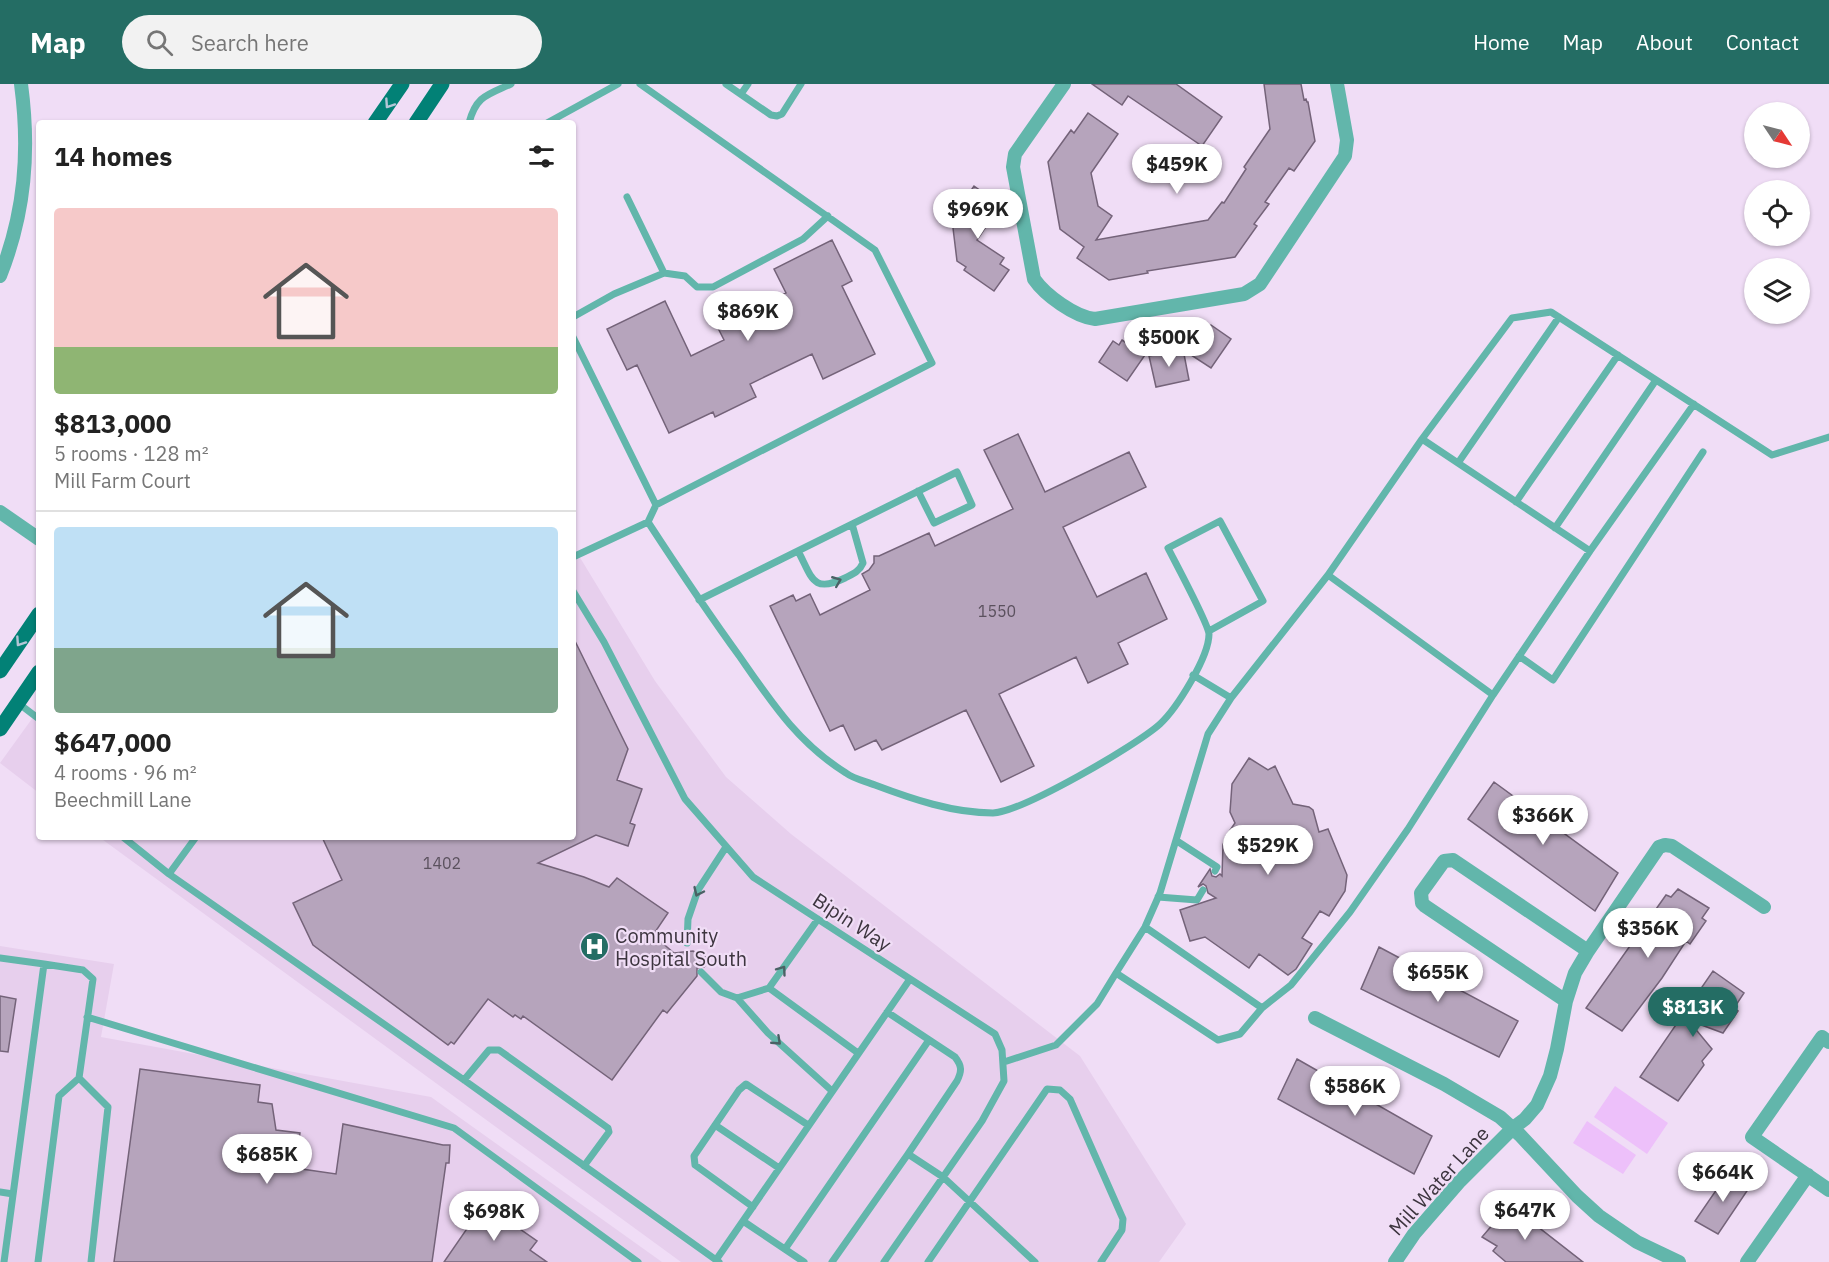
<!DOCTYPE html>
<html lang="en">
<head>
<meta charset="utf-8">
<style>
  :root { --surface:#fff; --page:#f2f2f2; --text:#222; --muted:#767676; --line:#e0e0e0; --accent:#246d64 }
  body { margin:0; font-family:"IBM Plex Sans",sans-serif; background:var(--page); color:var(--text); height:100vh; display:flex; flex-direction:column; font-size:22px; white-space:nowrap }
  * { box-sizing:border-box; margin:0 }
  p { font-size:20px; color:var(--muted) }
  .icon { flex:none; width:33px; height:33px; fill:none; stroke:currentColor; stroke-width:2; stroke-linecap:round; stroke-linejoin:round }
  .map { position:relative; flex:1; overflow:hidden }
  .details { position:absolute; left:36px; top:36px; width:540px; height:720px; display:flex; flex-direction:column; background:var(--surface); border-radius:6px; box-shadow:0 2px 4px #0004 }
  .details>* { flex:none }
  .needle { width:39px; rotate:125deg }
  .buttons { position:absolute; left:1744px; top:18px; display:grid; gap:12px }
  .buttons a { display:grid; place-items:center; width:66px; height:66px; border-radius:50%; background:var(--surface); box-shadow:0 2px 4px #0004; font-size:30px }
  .price { position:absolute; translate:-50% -51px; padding:0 14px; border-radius:21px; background:#fff; color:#222; font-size:20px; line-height:39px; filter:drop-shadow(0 2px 3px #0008) }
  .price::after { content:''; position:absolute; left:50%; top:36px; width:18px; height:14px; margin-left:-9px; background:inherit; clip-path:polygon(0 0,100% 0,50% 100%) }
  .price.current { background:var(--accent); color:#fff }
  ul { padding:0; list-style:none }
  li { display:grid; align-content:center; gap:12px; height:318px; padding:0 18px }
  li+li { border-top:2px solid var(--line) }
  li span { display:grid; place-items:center; height:186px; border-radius:6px; color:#555 }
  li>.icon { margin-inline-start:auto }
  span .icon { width:108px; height:108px; fill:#fffc; stroke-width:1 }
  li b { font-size:26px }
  h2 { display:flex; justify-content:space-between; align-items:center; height:72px; padding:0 18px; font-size:26px }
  header { display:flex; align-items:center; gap:36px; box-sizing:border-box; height:84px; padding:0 30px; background:var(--accent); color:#fff }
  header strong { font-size:28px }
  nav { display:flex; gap:33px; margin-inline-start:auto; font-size:21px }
  .search { width:420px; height:54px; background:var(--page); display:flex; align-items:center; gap:15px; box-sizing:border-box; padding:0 21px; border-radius:33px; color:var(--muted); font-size:22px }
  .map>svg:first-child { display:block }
  .built { fill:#e7cfed }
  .green { fill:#edc0fa }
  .building { fill:#b6a4bc; stroke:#746379; stroke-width:1.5 }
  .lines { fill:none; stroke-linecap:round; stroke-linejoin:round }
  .lane { stroke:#62b6ab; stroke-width:7 }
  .street { stroke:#62b6ab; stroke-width:14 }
  .primary { stroke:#028176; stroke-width:15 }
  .oneway { stroke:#b4c6d6 }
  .oneway2 { stroke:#4a6265 }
  .labels { text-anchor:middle; stroke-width:4.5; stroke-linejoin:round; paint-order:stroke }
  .number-label { font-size:16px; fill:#5b515e }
  .street-label { font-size:20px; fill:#3d353f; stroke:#f0ddf6 }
  .poi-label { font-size:20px; fill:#3d353f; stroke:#f0ddf6; text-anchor:start }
</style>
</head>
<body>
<header>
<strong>Map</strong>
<div class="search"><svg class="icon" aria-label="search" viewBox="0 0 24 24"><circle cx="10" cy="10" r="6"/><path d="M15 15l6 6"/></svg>Search here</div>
<nav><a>Home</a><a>Map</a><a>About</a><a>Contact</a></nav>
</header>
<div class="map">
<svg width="1829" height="1178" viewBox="0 0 1829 1178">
  <rect width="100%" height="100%" fill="#f0ddf6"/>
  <path class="built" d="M573 462 655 597 726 693 791 750 1080 972 1186 1140 1159 1178H681L99 753H573Z
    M39 625V709L0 679Z
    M0 862 114 880 101 953 431 1013 662 1178H0Z"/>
  <path class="green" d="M1615 1002 1668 1039 1647 1070 1594 1033Z
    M1587 1037 1636 1071 1623 1090 1573 1059Z"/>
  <path class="building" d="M1092 0H1176L1222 33 1202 62 1128 12 1122 21Z
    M1264 0H1301L1304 16 1306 15 1307 18H1308L1315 57 1294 87 1289 84 1265 118 1269 120 1254 140 1257 142 1235 173 1147 187 1148 189 1109 196 1077 174 1084 163 1060 145 1048 78 1071 46 1074 49 1088 29 1118 50 1091 89 1098 122 1112 132 1096 156 1208 136 1222 118 1224 119 1246 85 1244 83 1270 45Z
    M974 102 998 119 994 125 997 126 977 156 1004 174 1000 180 1009 186 994 207 964 186 966 183 957 177 953 144 959 135 954 131Z
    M832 156 852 197 842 202 875 270 823 295 812 270 750 300 756 313 715 333 713 328 669 349 637 281 627 286 607 245 665 217 691 272 724 256 717 242 786 209 774 185Z
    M1211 241 1231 255 1211 284 1185 267 1202 242 1207 246Z
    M1122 256 1145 271 1127 297 1099 278 1113 257 1119 261Z
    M1183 265 1189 296 1156 303 1149 272Z
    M1018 350 1045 408 1129 368 1146 403 1063 443 1097 513 1146 489 1167 535 1118 559 1128 580 1088 599 1076 573 999 610 1034 682 1001 698 966 626 882 666 876 656 855 666 843 641 830 647 770 522 793 511 796 517 810 510 820 531 870 506 862 490 869 486 874 479V472H879L929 449 935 462 1013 425 984 366Z
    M573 553 628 665 617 696 642 705 630 739 635 741 628 762 596 751 538 779 584 793 609 803 617 794 668 829 653 851 674 869 693 867 710 875 704 883 697 884V892L667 929 663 926 612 996 523 932 521 935 515 931 513 933 488 915 454 960 451 958 448 961 313 861 293 819 342 796 322 753H573Z
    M1249 674 1268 686 1275 682 1293 720 1309 723 1313 726 1319 748 1328 745 1347 791 1345 807 1329 832 1320 827 1302 854 1312 860 1296 885 1288 891 1259 870 1249 884 1205 853 1190 857 1180 826 1216 814 1208 809 1206 802 1203 800 1198 803 1210 785 1212 792 1216 793 1220 790 1222 792 1223 761 1226 752 1235 739 1230 728 1232 700Z
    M1494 698 1618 789 1595 827 1468 735Z
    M1678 805 1709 824 1702 834 1706 837 1690 860 1686 857 1662 894 1622 947 1586 924 1666 811 1671 813Z
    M1379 863 1518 937 1499 973 1361 905Z
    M1713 887 1744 909 1734 924 1738 927 1723 949 1688 936 1712 965 1702 977 1704 981 1678 1017 1640 993Z
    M0 912 16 915 8 968 0 967Z
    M1297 975 1432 1052 1414 1090 1278 1015Z
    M140 985 260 1001 258 1018 272 1020 276 1046 300 1049 295 1084 336 1090 343 1040 443 1061H450L449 1079H446L432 1178H114Z
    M1730 1086 1751 1101 1718 1150 1695 1137Z
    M484 1120 537 1157 530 1166 547 1178H444Z
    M1506 1125 1524 1132 1583 1178H1506L1493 1167 1497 1162 1482 1153Z"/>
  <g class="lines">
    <path class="lane" d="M726 0 771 31 777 32 782 30 801 0
      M741 10 748 0
      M469 39C476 12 487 11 511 0
      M547 39 618 0
      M627 113 664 189
      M573 233 614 210 664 189 685 192 697 203H713L803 155 828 132
      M573 253 656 421
      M1694 320 1590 467 1422 355 1512 234 1551 228 1772 371 1829 353
      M1422 355 1328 491 1493 611 1590 467
      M1458 379 1559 233
      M1516 418 1618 271
      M648 438C678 484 708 529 740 573 772 619 798 659 846 689 854 695 865 697 875 701 912 715 953 729 993 729 1022 728 1137 661 1160 640 1177 624 1209 573 1209 550 1208 539 1175 478 1168 464L1220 437 1263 517 1209 547
      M1555 444 1656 296
      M798 467C812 493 812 510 845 494 853 490 859 488 863 479L852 440
      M573 473 648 438 656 421 932 279 875 166 640 0
      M573 507 604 558 685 715 753 793 995 950 1002 966 1004 997 982 1037 884 1178
      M699 516 957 388 972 421 934 439 918 407
      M1519 572 1553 596 1703 368
      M1193 591 1231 614
      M18 619 39 635
      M123 753 169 790 464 996 719 1178
      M1177 757 1217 783 1215 787
      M169 790 196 753
      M1158 813 1197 816 1203 806
      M1145 843 1262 924
      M687 859 688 835 698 806 726 763
      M0 874 44 880 4 1178
      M701 888 721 908 737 914 769 904 818 835
      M1116 889 1145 843 1160 809 1208 650 1231 614 1328 491
      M769 904 858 969
      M737 914 768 949 832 1007
      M887 928 955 973C962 982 962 987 957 997L908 1070 943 1093 1035 1178
      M87 933 454 1044 638 1178
      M1004 978 1056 961 1097 920 1116 889 1218 956 1240 950 1262 924 1291 901 1350 828 1408 745 1493 611
      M79 994 108 1023 91 1178
      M464 996 489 966H499L608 1044 609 1048 584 1082
      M715 1041 779 1084
      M0 1108 13 1110
      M753 1123 695 1081 694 1072 739 1006 746 1000 808 1041
      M743 1137 804 1178
      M785 1165 929 956
      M716 1176 910 895
      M38 1178 59 1012 79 994 93 895 83 886 44 880
      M832 1178 908 1070
      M928 1178 1047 1005 1060 1006 1070 1015 1123 1135 1122 1146 1101 1178"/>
    <path class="street" d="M1064 0 1015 70 1013 83 1034 195C1045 211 1075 233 1095 235L1244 210 1260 200 1345 72 1347 56 1337 0
      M0 192C25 129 30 67 21 0
      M0 428 39 455
      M1566 917 1425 822 1422 819 1421 809 1444 777 1453 776 1588 867
      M1315 934 1444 1000 1500 1033 1520 1051 1577 1112 1599 1132 1637 1158 1679 1178
      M1829 958 1822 953 1752 1053 1829 1106
      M1395 1178 1414 1150 1460 1097 1513 1044 1525 1035 1537 1021 1550 992 1557 965 1566 917 1575 889 1588 867 1659 763 1665 761 1672 762 1764 823
      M1747 1178 1808 1091"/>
    <path class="primary" d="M375 39 402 0
      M416 39 442 0
      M0 587 39 530
      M0 645 39 588"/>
  </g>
  <defs><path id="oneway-chevron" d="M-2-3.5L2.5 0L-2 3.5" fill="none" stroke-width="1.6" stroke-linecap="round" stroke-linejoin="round" transform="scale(1.5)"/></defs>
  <g class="oneway">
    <use href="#oneway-chevron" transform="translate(389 20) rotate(124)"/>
    <use href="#oneway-chevron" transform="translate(20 558) rotate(124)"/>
  </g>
  <g class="oneway2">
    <use href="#oneway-chevron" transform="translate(837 497) rotate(-22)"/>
    <use href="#oneway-chevron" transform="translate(698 808) rotate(115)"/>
    <use href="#oneway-chevron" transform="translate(782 886) rotate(-54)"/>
    <use href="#oneway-chevron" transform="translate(777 957) rotate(43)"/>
  </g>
  <defs>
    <symbol id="hospital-disc" viewBox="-11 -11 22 22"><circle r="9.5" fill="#246d64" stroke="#f0ddf6"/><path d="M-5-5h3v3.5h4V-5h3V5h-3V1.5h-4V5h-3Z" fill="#fff"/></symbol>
  </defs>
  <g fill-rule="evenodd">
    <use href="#hospital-disc" x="578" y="846" width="33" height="33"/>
  </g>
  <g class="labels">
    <g class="number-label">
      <text x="997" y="533">1550</text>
      <text x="442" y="785">1402</text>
    </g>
    <g class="street-label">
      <text transform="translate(852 838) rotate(33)" y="7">Bipin Way</text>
      <text transform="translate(1439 1097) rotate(-48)" y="7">Mill Water Lane</text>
    </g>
    <g class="poi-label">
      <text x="615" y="859">Community<tspan x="615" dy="23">Hospital South</tspan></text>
    </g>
  </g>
</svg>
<div class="buttons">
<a><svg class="needle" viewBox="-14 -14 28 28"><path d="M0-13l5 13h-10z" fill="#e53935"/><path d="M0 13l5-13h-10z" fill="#767676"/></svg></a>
<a><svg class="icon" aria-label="locate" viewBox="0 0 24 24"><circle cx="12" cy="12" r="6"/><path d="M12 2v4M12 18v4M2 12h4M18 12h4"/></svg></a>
<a><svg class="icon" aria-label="layers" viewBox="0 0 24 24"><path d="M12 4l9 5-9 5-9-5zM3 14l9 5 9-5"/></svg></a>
</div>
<b class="price" style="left:1177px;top:111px">$459K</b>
<b class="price" style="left:978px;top:156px">$969K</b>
<b class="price" style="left:748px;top:258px">$869K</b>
<b class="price" style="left:1169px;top:284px">$500K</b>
<b class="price" style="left:1543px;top:762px">$366K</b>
<b class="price" style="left:1268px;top:792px">$529K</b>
<b class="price" style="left:1648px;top:875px">$356K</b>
<b class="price" style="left:1438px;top:919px">$655K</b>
<b class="price current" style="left:1693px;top:954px">$813K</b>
<b class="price" style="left:1355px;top:1033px">$586K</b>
<b class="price" style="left:267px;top:1101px">$685K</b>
<b class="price" style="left:1723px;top:1119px">$664K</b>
<b class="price" style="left:1525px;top:1157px">$647K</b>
<b class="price" style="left:494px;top:1158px">$698K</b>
<section class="details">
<h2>14 homes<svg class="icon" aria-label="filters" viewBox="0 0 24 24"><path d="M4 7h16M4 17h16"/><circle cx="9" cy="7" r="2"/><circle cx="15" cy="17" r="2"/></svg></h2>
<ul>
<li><span style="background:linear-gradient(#f6c9c9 75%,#8fb573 0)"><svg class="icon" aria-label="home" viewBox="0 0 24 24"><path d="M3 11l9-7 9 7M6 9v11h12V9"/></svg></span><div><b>$813,000</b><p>5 rooms · 128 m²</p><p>Mill Farm Court</p></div></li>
<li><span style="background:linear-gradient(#bfe0f5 65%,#7fa58c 0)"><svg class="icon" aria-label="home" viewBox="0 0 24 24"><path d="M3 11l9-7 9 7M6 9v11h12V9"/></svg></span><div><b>$647,000</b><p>4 rooms · 96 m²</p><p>Beechmill Lane</p></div></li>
</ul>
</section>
</div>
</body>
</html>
